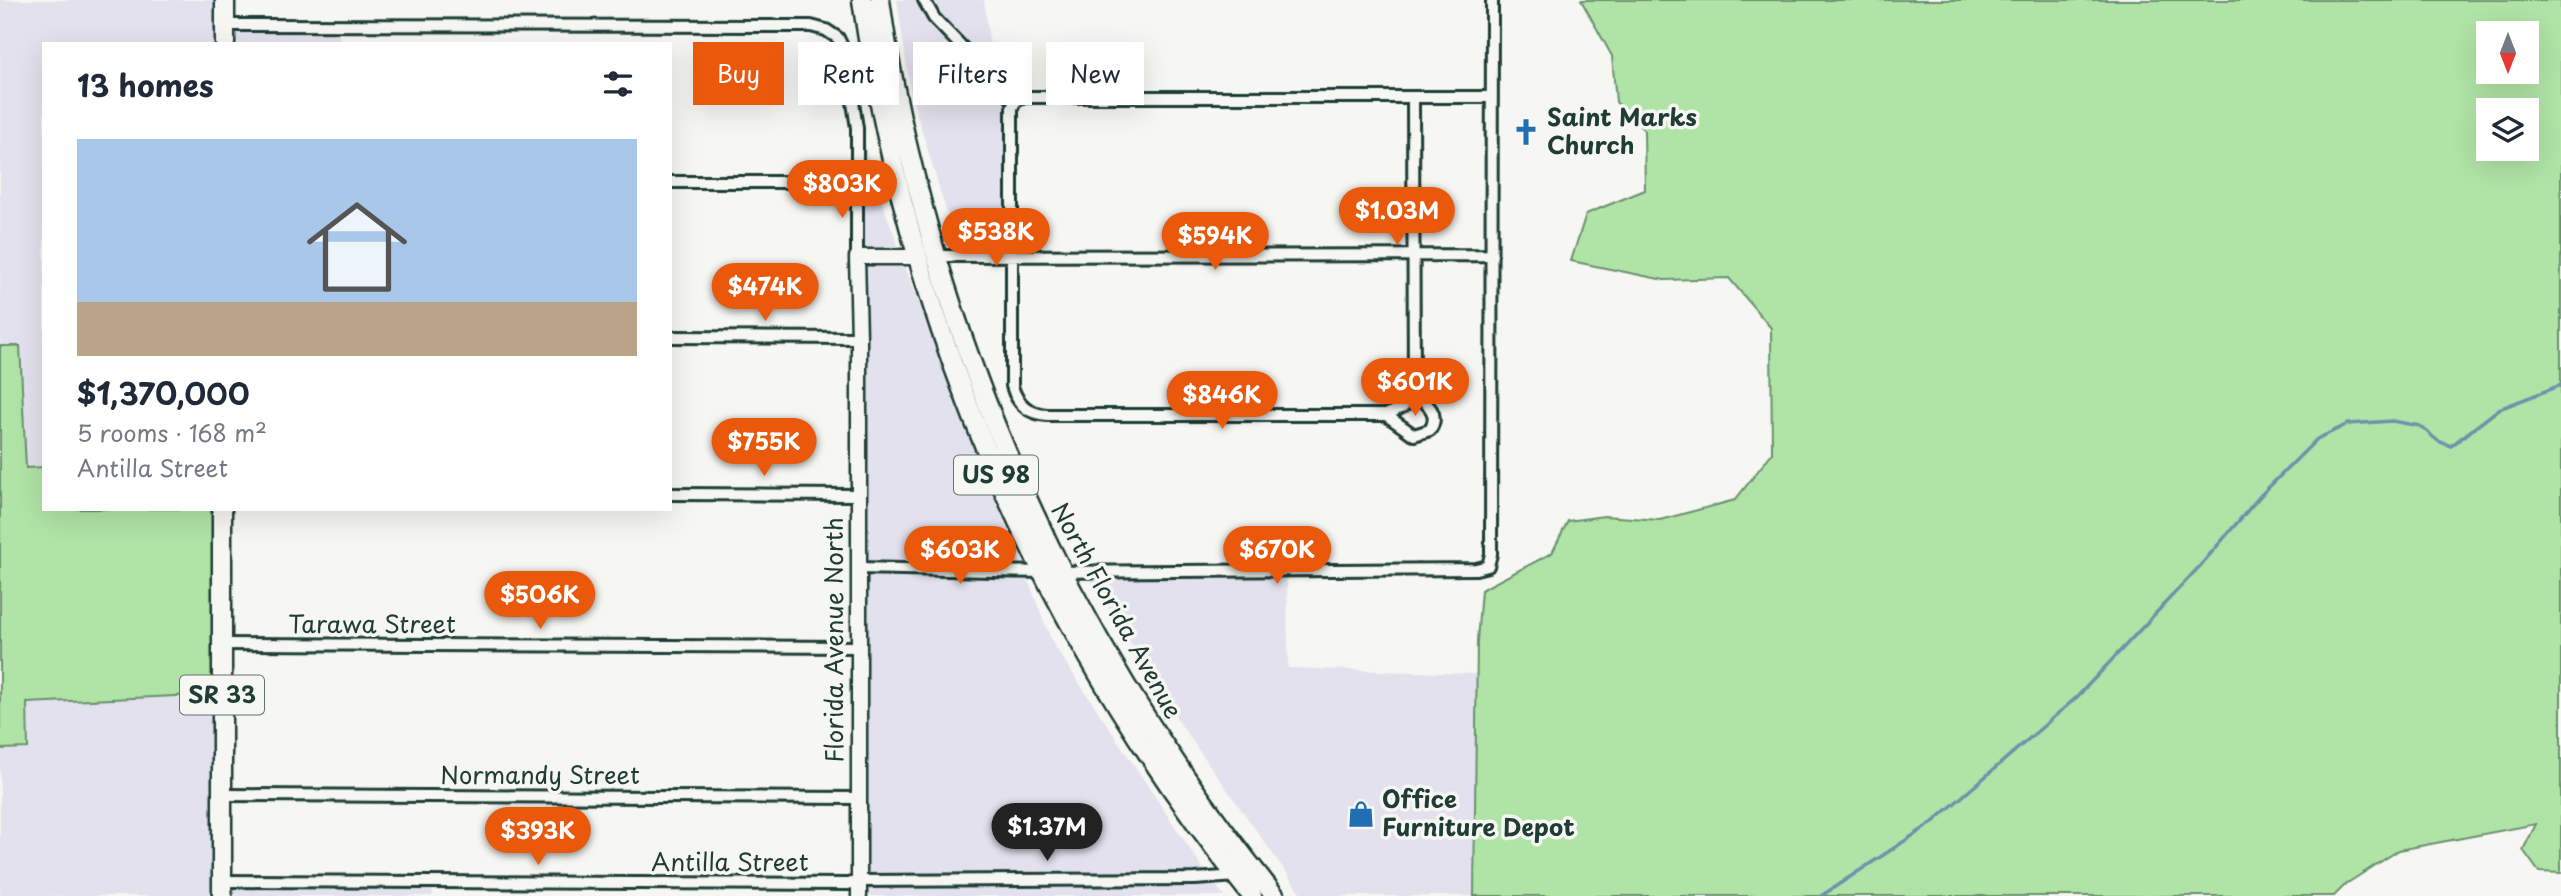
<!DOCTYPE html>
<html lang="en">
<head>
<meta charset="utf-8">
<style>
  :root { --surface:#fff; --page:#f2f2f3; --text:#1f2937; --muted:#747a83; --accent:#ea580c }
  body { margin:0; font-family:"Playpen Sans",sans-serif; background:var(--page); color:var(--text); height:100vh; display:flex; flex-direction:column; font-size:26px; white-space:nowrap }
  * { box-sizing:border-box; margin:0 }
  p { font-size:23px; color:var(--muted) }
  .icon { flex:none; width:38px; height:38px; fill:none; stroke:currentColor; stroke-width:2; stroke-linecap:round; stroke-linejoin:round }
  .map { position:relative; flex:1; overflow:hidden }
  .drawer { position:absolute; left:42px; top:42px; width:630px; height:469px; display:flex; flex-direction:column; background:var(--surface); border-radius:0px; box-shadow:0 7px 28px #0002 }
  .drawer>* { flex:none }
  .hud { position:absolute; left:693px; top:42px; width:665px; height:63px; display:flex; gap:14px }
  .needle { width:46px; rotate:180deg }
  .buttons { position:absolute; left:2476px; top:21px; display:grid; gap:14px }
  .buttons a { display:grid; place-items:center; width:63px; height:63px; border-radius:0px; background:var(--surface); box-shadow:0 7px 28px #0002; font-size:35px }
  .price { position:absolute; translate:-50% -60px; padding:0 16px; border-radius:24px; background:var(--accent); color:#fff; font-size:23px; line-height:46px; filter:drop-shadow(0 2px 4px #0008) }
  .price::after { content:''; position:absolute; left:50%; top:42px; width:21px; height:16px; margin-left:-10px; background:inherit; clip-path:polygon(0 0,100% 0,50% 100%) }
  .price.selected { background:#222; color:#fff }
  ul { padding:0; list-style:none }
  li { display:grid; align-content:center; gap:14px; height:371px; padding:0 35px }
  li span { display:grid; place-items:center; height:217px; border-radius:0px; color:#555 }
  li>.icon { margin-inline-start:auto }
  span .icon { width:126px; height:126px; fill:#fffc; stroke-width:1 }
  li b { font-size:30px }
  h2 { display:flex; justify-content:space-between; align-items:center; height:84px; padding:0 35px; font-size:30px }
  .pill { padding:0 24px; border-radius:0px; background:var(--surface); box-shadow:0 7px 28px #0002; font-size:24px; line-height:63px }
  .pill.selected { background:var(--accent); color:#fff }
  .map>svg:first-child { display:block }
  .built { fill:#e2e1ed }
  .green { fill:#b0e4a6; stroke:#68906d; stroke-width:2; fill-rule:evenodd }
  .lines { fill:none; stroke-linecap:round; stroke-linejoin:round }
  .stream { stroke:#6c93aa; stroke-width:3.5 }
  .minor-casing { stroke:#1f3d34; stroke-width:16 }
  .tertiary-casing { stroke:#1f3d34; stroke-width:19 }
  .primary-casing { stroke:#1f3d34; stroke-width:23 }
  .minor { stroke:#f6f6f2; stroke-width:10 }
  .tertiary { stroke:#f6f6f2; stroke-width:14 }
  .primary { stroke:#f6f6f2; stroke-width:18 }
  .labels { text-anchor:middle; stroke-width:7; stroke-linejoin:round; paint-order:stroke }
  .shield { fill:#f6f6f2; stroke:#60746d; stroke-width:2 }
  .shield-label { font-size:23px; font-weight:bold; fill:#1f3d34 }
  .poi-label { font-size:24px; font-weight:bold; fill:#1f3d34; stroke:#f6f6f2; text-anchor:start }
  .street-label { font-size:24px; fill:#1f3d34; stroke:#f6f6f2 }
</style>
</head>
<body>
<div class="map">
<svg width="2561" height="896" viewBox="0 0 2561 896">
  <rect width="100%" height="100%" fill="#f6f6f2"/>
  <filter id="ink" filterUnits="userSpaceOnUse"><feTurbulence type="fractalNoise" baseFrequency=".0143" numOctaves="2"/><feDisplacementMap in="SourceGraphic" scale="14" xChannelSelector="R" yChannelSelector="G"/><feConvolveMatrix kernelMatrix="1 2 1 2 8 2 1 2 1" color-interpolation-filters="sRGB"/></filter>
  <g filter="url(#ink)">
    <path class="built" d="M0 0H220V44H44V467L26 468 20 346H0Z
      M897 0H918L930 22 1008 103 1006 250H958L911 94Z
      M930 0H984L992 62 1008 85 938 14Z
      M231 31 339 32V44H231Z
      M862 133 876 186 900 251H863Z
      M863 263 904 264 1022 565 864 563Z
      M864 575 1027 578 1053 644 1206 873 865 874Z
      M1287 576 1288 668 1477 674 1474 896H1303L1181 725 1090 578Z
      M217 694 216 896H0V749L28 748 26 703Z
      M1214 884 1225 896H864V887Z
      M227 887 432 889 433 896H227Z"/>
    <path class="green" d="M1581 0H2561V873L2539 872 2523 850 2536 824 2399 850 2346 884 2334 896H1474L1477 641 1481 590 1552 553 1568 521 1604 516 1660 520 1735 500 1772 453 1771 328 1729 278 1664 280 1571 261 1586 214 1645 190 1644 130 1616 102 1612 56ZM2527 33V72H2488V33ZM2527 110V149H2488V110Z
      M0 346H20L26 468 44 467V509H217V694L27 703 28 748 0 749Z"/>
    <g class="lines">
      <path class="stream" d="M1821 896 1932 823 2077 697 2200 566 2261 495 2317 439 2348 424 2392 421 2420 426 2438 441 2451 446 2499 409 2561 385"/>
      <defs>
        <path id="minor" d="M924 0 934 18 1015 102
          M225 25 811 26 826 30 838 38 845 52 857 128V257
          M1015 102 1012 108V386C1017 404 1029 414 1047 415H1386L1404 406 1414 393 1413 98
          M1015 102 1023 97H1492
          M670 182H857
          M937 256 1492 255
          M670 337 859 338
          M1386 415 1414 435 1430 430C1441 413 1426 403 1414 393
          M670 494 858 495
          M858 568 1041 572 1476 569 1488 566 1491 554 1492 0
          M222 644 858 647
          M222 795 858 798
          M222 881 848 884 859 881 1195 879 1237 876"/>
        <path id="tertiary" d="M859 896V338L857 257H917"/>
        <path id="primary" d="M862 0C909 328 1044 638 1252 896
          M880 0C891 84 911 167 934 248 1005 489 1116 701 1275 896
          M225 44V0
          M222 509V896"/>
      </defs>
      <use href="#minor" class="minor-casing"/>
      <use href="#tertiary" class="tertiary-casing"/>
      <use href="#primary" class="primary-casing"/>
      <use href="#minor" class="minor"/>
      <use href="#tertiary" class="tertiary"/>
      <use href="#primary" class="primary"/>
    </g>
  </g>
  <defs>
    <symbol id="church-bare" viewBox="-9 -9 18 18"><path d="M-1.2-6h2.4v3.5h3.3v2.4h-3.3V6h-2.4V-.1h-3.3v-2.4h3.3Z" fill="#1f6fb2" stroke="#f6f6f2" stroke-width="2.5" paint-order="stroke"/></symbol>
    <symbol id="shop-bare" viewBox="-9 -9 18 18"><path d="M-5-2.5h2.3a2.7 3.5 0 0 1 5.4 0H5L5.5 6h-11ZM-1.5-2.5h3a1.5 2.3 0 0 0-3 0Z" fill="#1f6fb2" stroke="#f6f6f2" stroke-width="2.5" paint-order="stroke"/></symbol>
  </defs>
  <g fill-rule="evenodd">
    <use href="#church-bare" x="1507" y="113" width="38" height="38"/>
    <use href="#shop-bare" x="1342" y="795" width="38" height="38"/>
  </g>
  <g class="labels">
    <g class="shield">
      <rect x="954" y="455.5" width="84" height="39" rx="5"/>
      <rect x="180" y="675.5" width="84" height="39" rx="5"/>
    </g>
    <g class="shield-label">
      <text x="996" y="483">US 98</text>
      <text x="222" y="703">SR 33</text>
    </g>
    <g class="poi-label">
      <text x="1547" y="126">Saint Marks<tspan x="1547" dy="28">Church</tspan></text>
      <text x="1382" y="808">Office<tspan x="1382" dy="28">Furniture Depot</tspan></text>
    </g>
    <g class="street-label">
      <text transform="translate(1116 611) rotate(61)" y="8">North Florida Avenue</text>
      <text x="372" y="633">Tarawa Street</text>
      <text transform="translate(835 640) rotate(-90)" y="8">Florida Avenue North</text>
      <text x="540" y="784">Normandy Street</text>
      <text x="730" y="871">Antilla Street</text>
    </g>
  </g>
</svg>
<div class="buttons">
<a><svg class="needle" viewBox="-14 -14 28 28"><path d="M0-13l5 13h-10z" fill="#e53935"/><path d="M0 13l5-13h-10z" fill="#747a83"/></svg></a>
<a><svg class="icon" aria-label="layers" viewBox="0 0 24 24"><path d="M12 4l9 5-9 5-9-5zM3 14l9 5 9-5"/></svg></a>
</div>
<b class="price" style="left:842px;top:220px">$803K</b>
<b class="price" style="left:1397px;top:247px">$1.03M</b>
<b class="price" style="left:996px;top:268px">$538K</b>
<b class="price" style="left:1215px;top:272px">$594K</b>
<b class="price" style="left:765px;top:323px">$474K</b>
<b class="price" style="left:1415px;top:418px">$601K</b>
<b class="price" style="left:1222px;top:431px">$846K</b>
<b class="price" style="left:764px;top:478px">$755K</b>
<b class="price" style="left:960px;top:586px">$603K</b>
<b class="price" style="left:1277px;top:586px">$670K</b>
<b class="price" style="left:540px;top:631px">$506K</b>
<b class="price selected" style="left:1047px;top:863px">$1.37M</b>
<b class="price" style="left:538px;top:867px">$393K</b>
<div class="hud">
<a class="pill selected">Buy</a>
<a class="pill">Rent</a>
<a class="pill">Filters</a>
<a class="pill">New</a>
</div>
<section class="drawer">
<h2>13 homes<svg class="icon" aria-label="filters" viewBox="0 0 24 24"><path d="M4 7h16M4 17h16"/><circle cx="9" cy="7" r="2"/><circle cx="15" cy="17" r="2"/></svg></h2>
<ul>
<li><span style="background:linear-gradient(#a9c7e8 75%,#b9a48a 0)"><svg class="icon" aria-label="home" viewBox="0 0 24 24"><path d="M3 11l9-7 9 7M6 9v11h12V9"/></svg></span><div><b>$1,370,000</b><p>5 rooms · 168 m²</p><p>Antilla Street</p></div></li>
</ul>
</section>
</div>
</body>
</html>
